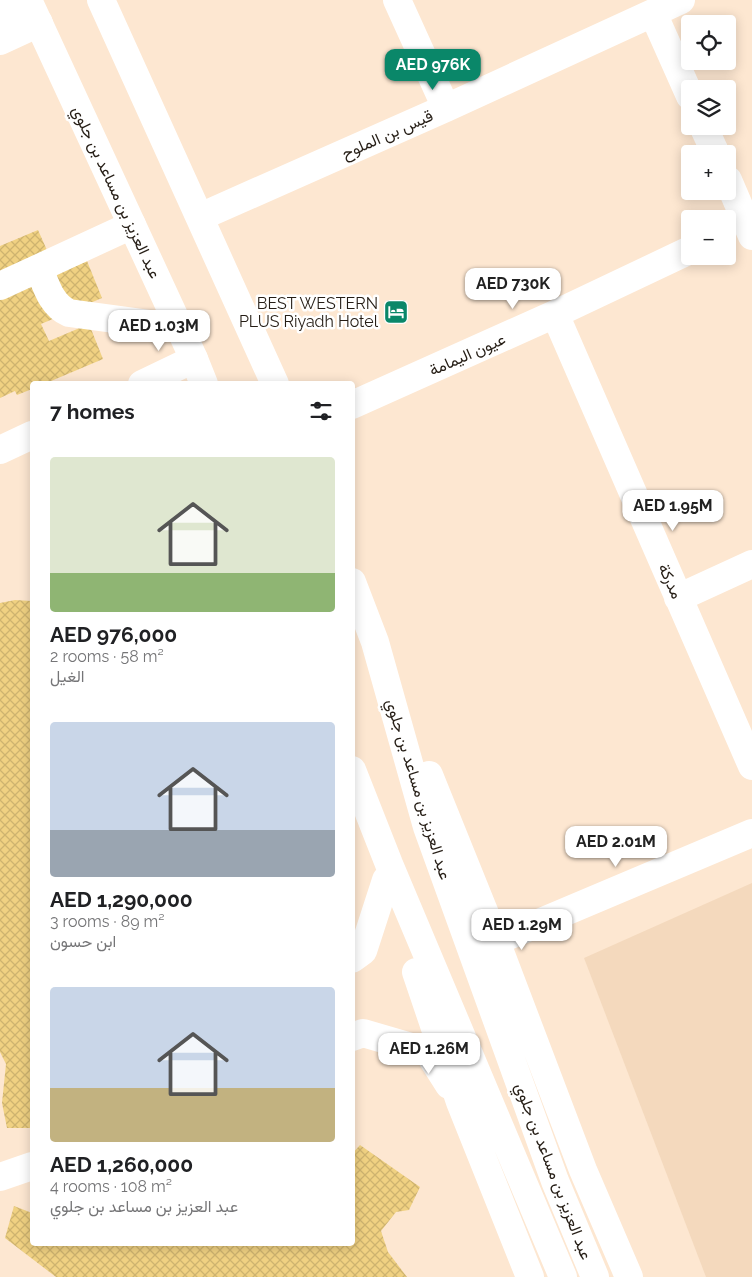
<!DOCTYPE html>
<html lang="en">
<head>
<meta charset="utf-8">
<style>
  :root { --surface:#fff; --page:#f2f2f2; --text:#202124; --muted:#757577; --accent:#0a8769 }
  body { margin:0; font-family:Raleway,Vazirmatn,sans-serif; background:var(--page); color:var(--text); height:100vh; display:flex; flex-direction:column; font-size:19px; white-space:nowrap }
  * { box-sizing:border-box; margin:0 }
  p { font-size:16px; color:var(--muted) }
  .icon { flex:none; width:28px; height:28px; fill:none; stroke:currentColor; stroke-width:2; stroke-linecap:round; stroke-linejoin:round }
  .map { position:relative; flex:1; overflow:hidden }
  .details { position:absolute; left:30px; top:381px; width:325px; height:865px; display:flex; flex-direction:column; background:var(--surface); border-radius:5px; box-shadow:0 2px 12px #0003 }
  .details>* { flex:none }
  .buttons { position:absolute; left:681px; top:15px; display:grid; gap:10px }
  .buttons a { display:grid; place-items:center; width:55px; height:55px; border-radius:5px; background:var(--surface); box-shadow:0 2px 12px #0003; font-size:25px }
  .price { position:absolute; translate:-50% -42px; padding:0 11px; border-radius:10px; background:#fff; color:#222; font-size:16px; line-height:32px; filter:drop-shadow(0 1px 2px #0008) }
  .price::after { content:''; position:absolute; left:50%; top:30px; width:15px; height:11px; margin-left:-8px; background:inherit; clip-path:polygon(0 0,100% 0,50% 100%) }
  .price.active { background:var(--accent); color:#fff }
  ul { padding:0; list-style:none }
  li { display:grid; align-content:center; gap:10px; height:265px; padding:0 20px }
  li span { display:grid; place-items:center; height:155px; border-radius:5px; color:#555 }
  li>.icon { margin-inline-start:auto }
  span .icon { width:90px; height:90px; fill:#fffc; stroke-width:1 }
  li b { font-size:21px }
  h2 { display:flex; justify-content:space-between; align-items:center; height:60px; padding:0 20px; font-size:21px }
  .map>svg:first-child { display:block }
  .built { fill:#f4d9bd }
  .building { fill:url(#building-cross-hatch) }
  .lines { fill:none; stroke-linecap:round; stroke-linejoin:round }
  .minor { stroke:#fff; stroke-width:28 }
  .major { stroke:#fff; stroke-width:28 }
  .labels { text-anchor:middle; stroke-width:5; stroke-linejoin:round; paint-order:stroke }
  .street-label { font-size:16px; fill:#251d15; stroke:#fff }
  .poi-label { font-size:16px; fill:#251d15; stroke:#fff; text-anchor:end }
</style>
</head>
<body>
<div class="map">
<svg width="752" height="1277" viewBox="0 0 752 1277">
  <defs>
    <pattern id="building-cross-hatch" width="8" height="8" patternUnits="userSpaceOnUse" patternTransform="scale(1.25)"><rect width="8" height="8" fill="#f0d182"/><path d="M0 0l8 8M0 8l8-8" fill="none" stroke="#ceb36f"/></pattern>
  </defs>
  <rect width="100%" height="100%" fill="#fde7d1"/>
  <path class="built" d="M752 883V1277H706L584 958Z"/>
  <path class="building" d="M38 230 50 257 23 288 87 261 102 298 41 324 49 341 89 324 103 359 44 384H32V389L17 395 15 391 0 398V246Z
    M15 600 32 601V1128H7L2 1103 6 1064 0 1052V603Z
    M360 1145 420 1187 409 1210 396 1212 381 1231 388 1252 407 1277H56L5 1238 14 1206 32 1213V1244H352V1154Z"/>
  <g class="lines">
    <path class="minor" d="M397 0 446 108
      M0 12 29 1
      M653 13 690 96
      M0 41 39 23
      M703 126 716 154
      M728 180 752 236
      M200 217 446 108 681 0
      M39 268C46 285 51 305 69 313L180 328
      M0 286 132 225
      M555 314 752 766
      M142 384 194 359
      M352 405 555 314 690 250
      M0 450 32 435
      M678 598 752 564
      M496 941 752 833
      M352 959 363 951 386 880
      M352 1037 363 1033 428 1052 449 1085
      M0 1177 32 1166"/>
    <path class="major" d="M28 0 194 359 204 384
      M101 0 275 384
      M352 582 375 642 427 827 555 1181 595 1277
      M352 770 389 864 563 1277
      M429 775 496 941 583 1170 629 1277
      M416 972 460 1102 530 1277"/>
  </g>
  <defs>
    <symbol id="hotel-square" viewBox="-11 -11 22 22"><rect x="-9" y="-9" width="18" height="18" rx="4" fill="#0a8769" stroke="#fff"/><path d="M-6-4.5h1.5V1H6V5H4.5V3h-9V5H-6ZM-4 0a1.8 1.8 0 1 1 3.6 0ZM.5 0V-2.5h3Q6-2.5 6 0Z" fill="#fff"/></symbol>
  </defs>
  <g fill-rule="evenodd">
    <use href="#hotel-square" x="382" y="298" width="28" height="28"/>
  </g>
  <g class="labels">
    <g class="street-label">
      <text transform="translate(387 134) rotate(-24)" y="6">قيس بن الملوح</text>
      <text transform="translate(117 192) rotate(65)" y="6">عبد العزيز بن مساعد بن جلوي</text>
      <text transform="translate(467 354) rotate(-24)" y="6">عيون اليمامة</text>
      <text transform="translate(671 581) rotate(66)" y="6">مدركة</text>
      <text transform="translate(419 789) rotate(73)" y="6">عبد العزيز بن مساعد بن جلوي</text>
      <text transform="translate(554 1171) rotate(69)" y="6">عبد العزيز بن مساعد بن جلوي</text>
    </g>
    <g class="poi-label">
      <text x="378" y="309">BEST WESTERN<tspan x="378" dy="18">PLUS Riyadh Hotel</tspan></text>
    </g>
  </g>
</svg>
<div class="buttons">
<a><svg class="icon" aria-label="locate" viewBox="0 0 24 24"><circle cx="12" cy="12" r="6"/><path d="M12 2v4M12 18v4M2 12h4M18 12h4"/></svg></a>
<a><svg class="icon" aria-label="layers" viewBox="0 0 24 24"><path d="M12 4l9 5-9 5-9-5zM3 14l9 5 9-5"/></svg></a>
<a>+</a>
<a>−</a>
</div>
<b class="price active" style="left:433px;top:91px">AED 976K</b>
<b class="price" style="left:513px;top:310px">AED 730K</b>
<b class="price" style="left:159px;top:352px">AED 1.03M</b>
<b class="price" style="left:673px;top:532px">AED 1.95M</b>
<b class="price" style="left:616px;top:868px">AED 2.01M</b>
<b class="price" style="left:522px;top:951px">AED 1.29M</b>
<b class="price" style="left:429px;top:1075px">AED 1.26M</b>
<section class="details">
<h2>7 homes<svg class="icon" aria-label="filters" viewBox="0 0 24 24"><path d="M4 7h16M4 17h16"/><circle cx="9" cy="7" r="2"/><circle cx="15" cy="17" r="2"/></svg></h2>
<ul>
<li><span style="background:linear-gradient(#dfe7d0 75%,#8fb573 0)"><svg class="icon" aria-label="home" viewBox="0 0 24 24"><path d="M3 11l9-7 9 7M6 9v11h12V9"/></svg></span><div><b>AED 976,000</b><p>2 rooms · 58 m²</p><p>الغيل</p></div></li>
<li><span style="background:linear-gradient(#c9d6e8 70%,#9aa5b1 0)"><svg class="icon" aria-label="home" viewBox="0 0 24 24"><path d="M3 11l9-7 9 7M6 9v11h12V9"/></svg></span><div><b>AED 1,290,000</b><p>3 rooms · 89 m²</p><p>ابن حسون</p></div></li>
<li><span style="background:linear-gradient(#c9d6e8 65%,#c2b280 0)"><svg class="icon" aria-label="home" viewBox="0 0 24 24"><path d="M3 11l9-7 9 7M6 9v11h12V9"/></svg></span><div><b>AED 1,260,000</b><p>4 rooms · 108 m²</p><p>عبد العزيز بن مساعد بن جلوي</p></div></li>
</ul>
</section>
</div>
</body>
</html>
